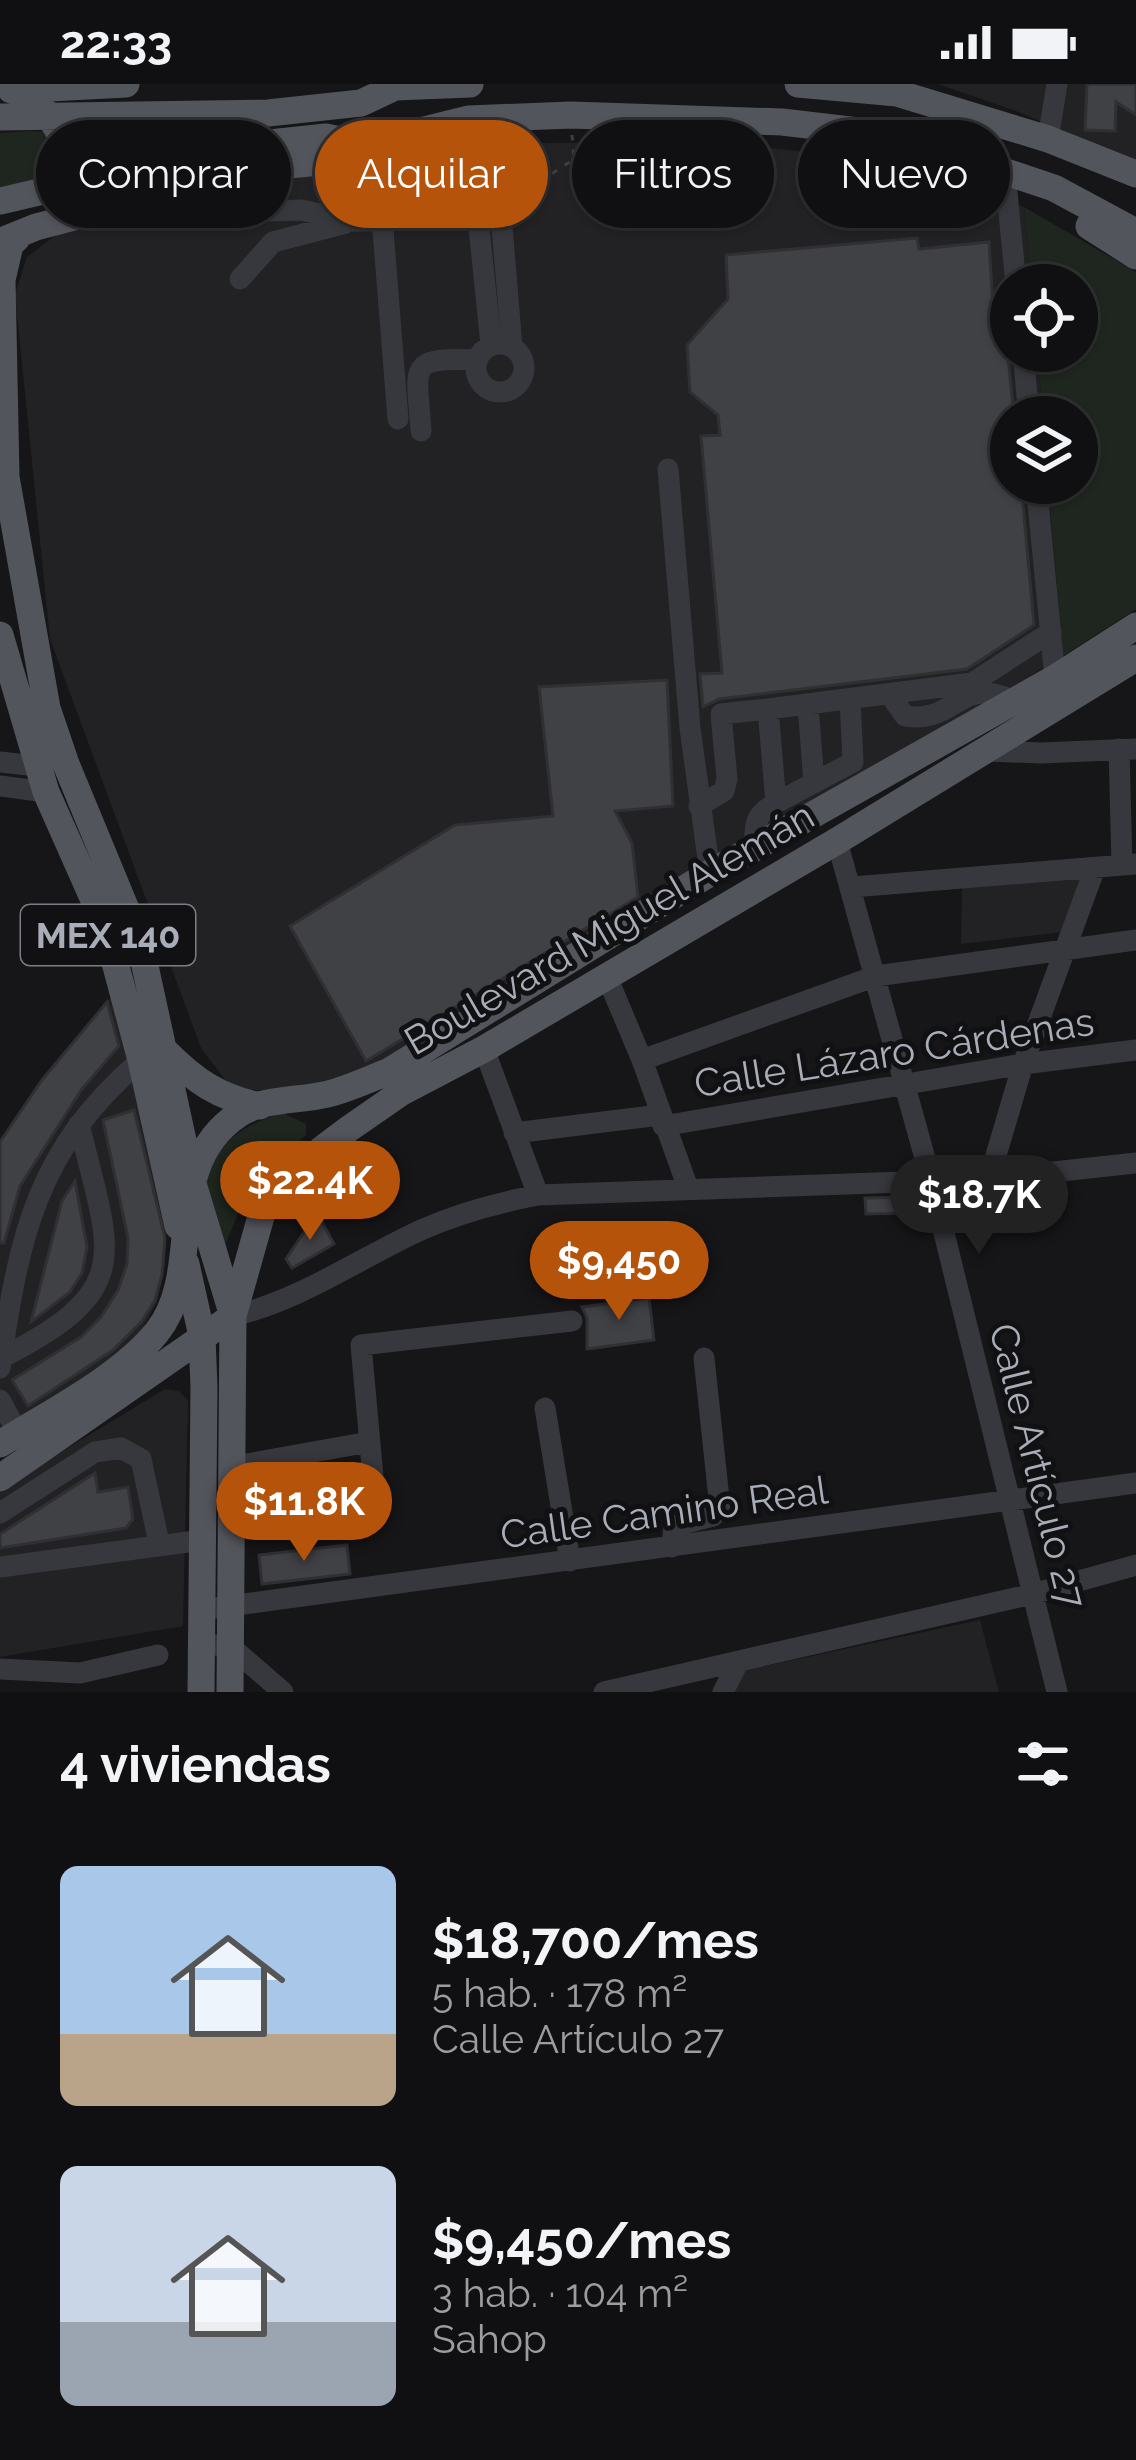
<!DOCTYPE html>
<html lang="es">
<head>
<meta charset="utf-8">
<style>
  :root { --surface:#101012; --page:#1e1e20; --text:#f1f3f6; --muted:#9c9d9f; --line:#303032; --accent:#b45309 }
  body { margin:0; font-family:Raleway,sans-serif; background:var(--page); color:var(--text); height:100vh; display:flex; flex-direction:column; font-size:45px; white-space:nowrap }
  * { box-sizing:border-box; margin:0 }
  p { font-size:39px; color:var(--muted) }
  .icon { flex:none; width:66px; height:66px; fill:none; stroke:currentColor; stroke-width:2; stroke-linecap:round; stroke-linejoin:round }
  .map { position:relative; height:1608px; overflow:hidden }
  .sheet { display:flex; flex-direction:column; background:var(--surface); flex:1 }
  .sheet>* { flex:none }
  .top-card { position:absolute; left:36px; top:36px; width:1065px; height:108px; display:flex; gap:24px }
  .fabs { position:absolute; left:990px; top:180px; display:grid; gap:24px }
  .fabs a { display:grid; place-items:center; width:108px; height:108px; border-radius:50%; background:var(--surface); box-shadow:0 3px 9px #0004,0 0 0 3px var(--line); font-size:60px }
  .price { position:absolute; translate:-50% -102px; padding:0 27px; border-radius:42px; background:var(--accent); color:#fff; font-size:39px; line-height:78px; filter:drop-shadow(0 3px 6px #0008) }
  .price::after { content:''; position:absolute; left:50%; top:72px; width:36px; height:27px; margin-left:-18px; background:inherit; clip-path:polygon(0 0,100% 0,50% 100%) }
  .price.current { background:#222; color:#fff }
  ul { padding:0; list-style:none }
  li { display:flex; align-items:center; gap:36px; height:300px; padding:0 60px }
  li span { display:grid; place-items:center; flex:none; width:336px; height:240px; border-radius:18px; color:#555 }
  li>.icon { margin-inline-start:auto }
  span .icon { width:144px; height:144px; fill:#fffc; stroke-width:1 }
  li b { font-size:51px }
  h2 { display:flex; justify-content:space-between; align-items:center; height:144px; padding:0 60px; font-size:51px }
  .pill { padding:0 42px; border-radius:54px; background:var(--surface); box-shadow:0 3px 9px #0004,0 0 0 3px var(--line); font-size:42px; line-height:108px }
  .pill.current { background:var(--accent); color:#fff }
  .status { display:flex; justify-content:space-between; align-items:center; height:84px; padding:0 60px; background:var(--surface); direction:ltr }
  .status svg { height:33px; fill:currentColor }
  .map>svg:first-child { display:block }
  .built { fill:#222225 }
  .green { fill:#1e261f }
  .building { fill:#404145; stroke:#303034; stroke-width:3 }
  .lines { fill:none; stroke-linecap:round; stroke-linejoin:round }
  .path { stroke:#3d3f44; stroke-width:3; stroke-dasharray:6 9; stroke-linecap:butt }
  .minor { stroke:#37383d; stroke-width:21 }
  .major { stroke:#53555c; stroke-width:27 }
  .labels { text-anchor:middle; stroke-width:10; stroke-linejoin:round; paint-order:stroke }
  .shield { fill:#111113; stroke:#7b7e86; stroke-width:3 }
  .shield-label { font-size:36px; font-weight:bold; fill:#a8adb8 }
  .street-label { font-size:39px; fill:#a8adb8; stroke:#111113 }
</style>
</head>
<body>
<div class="status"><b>22:33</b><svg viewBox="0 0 49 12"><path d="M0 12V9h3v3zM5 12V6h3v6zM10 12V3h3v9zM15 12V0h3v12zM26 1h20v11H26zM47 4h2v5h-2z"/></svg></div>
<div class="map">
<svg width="1136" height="1608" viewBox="0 0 1136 1608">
  <rect width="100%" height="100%" fill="#161618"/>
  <path class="built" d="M938 0H1136V77L1016 27Z
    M698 57 859 73 973 99 1024 123 1031 201H1011V267H1037L1043 333H1011V399H1048L1063 572 380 982 290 1006H233L201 964 50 555 15 210 27 173 60 148 227 102 496 60Z
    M1082 793 1063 848 961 860 962 802Z
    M113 911 165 1140V1180L157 1218 139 1251 108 1283 0 1350V1058L42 996Z
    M165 1305 179 1307 188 1317 183 1542 0 1573V1405Z
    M980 1536 999 1608H731L742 1587Z"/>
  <path class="green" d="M29 47 219 54 0 107V49Z
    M1024 123 1136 188V525L1063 572 1048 399H1077V333H1043L1037 267H1077V201H1031Z
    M283 1029 306 1040V1051L254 1102 240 1125 224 1163 206 1097C218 1057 244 1040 283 1029Z"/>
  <path class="building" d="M1087 0H1136V31L1116 18 1115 47 1085 46Z
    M917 154 919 165 989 158 995 254 1008 273 1014 333 1011 399H1021L1034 541 967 585 719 615 703 623 700 590 722 589 701 352 720 351 718 331 690 308 687 261 728 215 726 171Z
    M667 596 673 722 615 727 632 759 638 813 366 977 290 842 455 741 553 732 539 603Z
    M107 918 119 962 82 1005 20 1102 4 1159H0V1058L42 996Z
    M134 1026 165 1154 162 1191 155 1216 142 1237 113 1266 28 1322 12 1296 81 1253 101 1233 118 1206 127 1180 128 1154 103 1036Z
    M75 1097 87 1163 82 1189 70 1208 31 1238 62 1117Z
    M913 1113V1129L866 1130 865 1114Z
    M317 1129 334 1160 292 1184 286 1175Z
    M649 1214 654 1256 587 1265V1234L582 1223Z
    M95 1389 98 1408 128 1403 133 1435 126 1444 0 1464V1450Z
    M347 1461 350 1490 262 1500 259 1471Z"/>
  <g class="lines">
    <path class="path" d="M525 54 523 109 574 75 572 51"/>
    <path class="minor" d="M493 34 512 263
      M468 35 491 261
      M1048 55 1057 0
      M376 58 398 335
      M1005 88 1016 201
      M233 128 301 126 352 137H380
      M240 195 273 158 346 139
      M476 284a24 24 0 1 1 48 0a24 24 0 1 1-48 0Z
      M1023 267 1029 333
      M421 347C417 282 405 273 477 276
      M668 385 690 644 710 789
      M1036 399 1055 594
      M890 611 905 632C946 639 958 607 987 609 996 609 1007 614 1015 617
      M808 621 814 699
      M1119 665 1122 781
      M988 667 1041 669 1136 665
      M0 678 36 682
      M0 702 46 708
      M776 719 853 678 850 615
      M699 722 724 707 727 695 721 630 768 625
      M837 757 931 1096 1057 1608
      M755 763C754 740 755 730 776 719L768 625 972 599 1051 548
      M852 803 1136 780
      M607 893 642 976 688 1104
      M484 965 538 1111
      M642 976 876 892 1136 856
      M663 1042 1023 980 1136 966
      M514 1049 660 1031
      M989 1095 1023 980 1095 784
      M233 1232C301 1216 358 1175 421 1146 459 1129 496 1119 538 1111L989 1095 1136 1079
      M1 1274C138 1205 110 1170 79 1040
      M0 1284C19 1152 36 1066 141 976
      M0 1316 25 1362
      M545 1324 570 1477
      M230 1383 369 1358
      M375 1415 361 1261 572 1237
      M0 1429 95 1368 121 1364 141 1375 159 1459
      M672 1463 674 1442 713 1432 720 1424 704 1274
      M0 1483 203 1456
      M215 1524 1136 1399
      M201 1559 231 1563 283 1608
      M0 1585 80 1589 158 1571
      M604 1608 1032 1510 1136 1481
      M723 1608 739 1577"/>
    <path class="major" d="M798 0 897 9 1048 55 1136 90
      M11 6 126 0
      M15 6C58 28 79 69 58 116
      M0 33 268 29 361 19 395 3 470 0
      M0 117 232 63 326 53 363 61 468 35 571 31 782 38 867 48 935 64 1054 104 1136 148
      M1089 142 1136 172
      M18 153 10 161 2 196 6 393 47 624 66 680 140 859 191 1093 233 1232 230 1608
      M4 156 36 143 267 83 331 77 363 61
      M0 551 46 708 105 841 141 976 178 1142
      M165 967C195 997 218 1013 260 1022
      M186 1180 202 1252 204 1304 201 1608
      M0 1360C49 1329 121 1293 157 1248 207 1185 159 1083 239 1030 263 1014 300 1017 328 1010 348 1005 369 995 388 988L710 789 1055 594 1136 542
      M0 1394 233 1232 262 1129 322 1065 350 1044 402 1008 484 965 837 757 1136 574"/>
  </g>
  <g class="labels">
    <rect class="shield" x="21" y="821" width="174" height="60" rx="9"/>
    <g class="shield-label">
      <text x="108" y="864">MEX 140</text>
    </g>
    <g class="street-label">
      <text transform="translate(609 844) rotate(-30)" y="14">Boulevard Miguel Alemán</text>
      <text transform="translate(894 968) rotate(-9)" y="14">Calle Lázaro Cárdenas</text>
      <text transform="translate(1038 1382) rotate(76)" y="14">Calle Artículo 27</text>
      <text transform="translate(664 1428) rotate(-8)" y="14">Calle Camino Real</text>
    </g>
  </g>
</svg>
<div class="fabs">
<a><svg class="icon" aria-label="locate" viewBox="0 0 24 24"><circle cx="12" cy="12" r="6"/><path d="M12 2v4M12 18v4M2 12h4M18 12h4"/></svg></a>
<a><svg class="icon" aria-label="layers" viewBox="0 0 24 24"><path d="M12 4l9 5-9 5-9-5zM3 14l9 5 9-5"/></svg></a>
</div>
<b class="price" style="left:310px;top:1159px">$22.4K</b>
<b class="price current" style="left:979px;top:1173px">$18.7K</b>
<b class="price" style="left:619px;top:1239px">$9,450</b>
<b class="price" style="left:304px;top:1480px">$11.8K</b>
<div class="top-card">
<a class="pill">Comprar</a>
<a class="pill current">Alquilar</a>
<a class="pill">Filtros</a>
<a class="pill">Nuevo</a>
</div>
</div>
<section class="sheet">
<h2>4 viviendas<svg class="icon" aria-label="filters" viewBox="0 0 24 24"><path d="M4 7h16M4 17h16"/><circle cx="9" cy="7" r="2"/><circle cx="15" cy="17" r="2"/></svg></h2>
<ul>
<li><span style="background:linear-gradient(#a9c7e8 70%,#b9a48a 0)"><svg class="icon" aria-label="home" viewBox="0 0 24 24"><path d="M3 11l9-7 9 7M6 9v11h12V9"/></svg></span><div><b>$18,700/mes</b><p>5 hab. · 178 m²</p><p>Calle Artículo 27</p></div></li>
<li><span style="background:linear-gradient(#c9d6e8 65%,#9aa5b1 0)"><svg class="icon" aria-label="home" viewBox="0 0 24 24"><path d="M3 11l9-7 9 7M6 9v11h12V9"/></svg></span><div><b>$9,450/mes</b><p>3 hab. · 104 m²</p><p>Sahop</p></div></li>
</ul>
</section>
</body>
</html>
